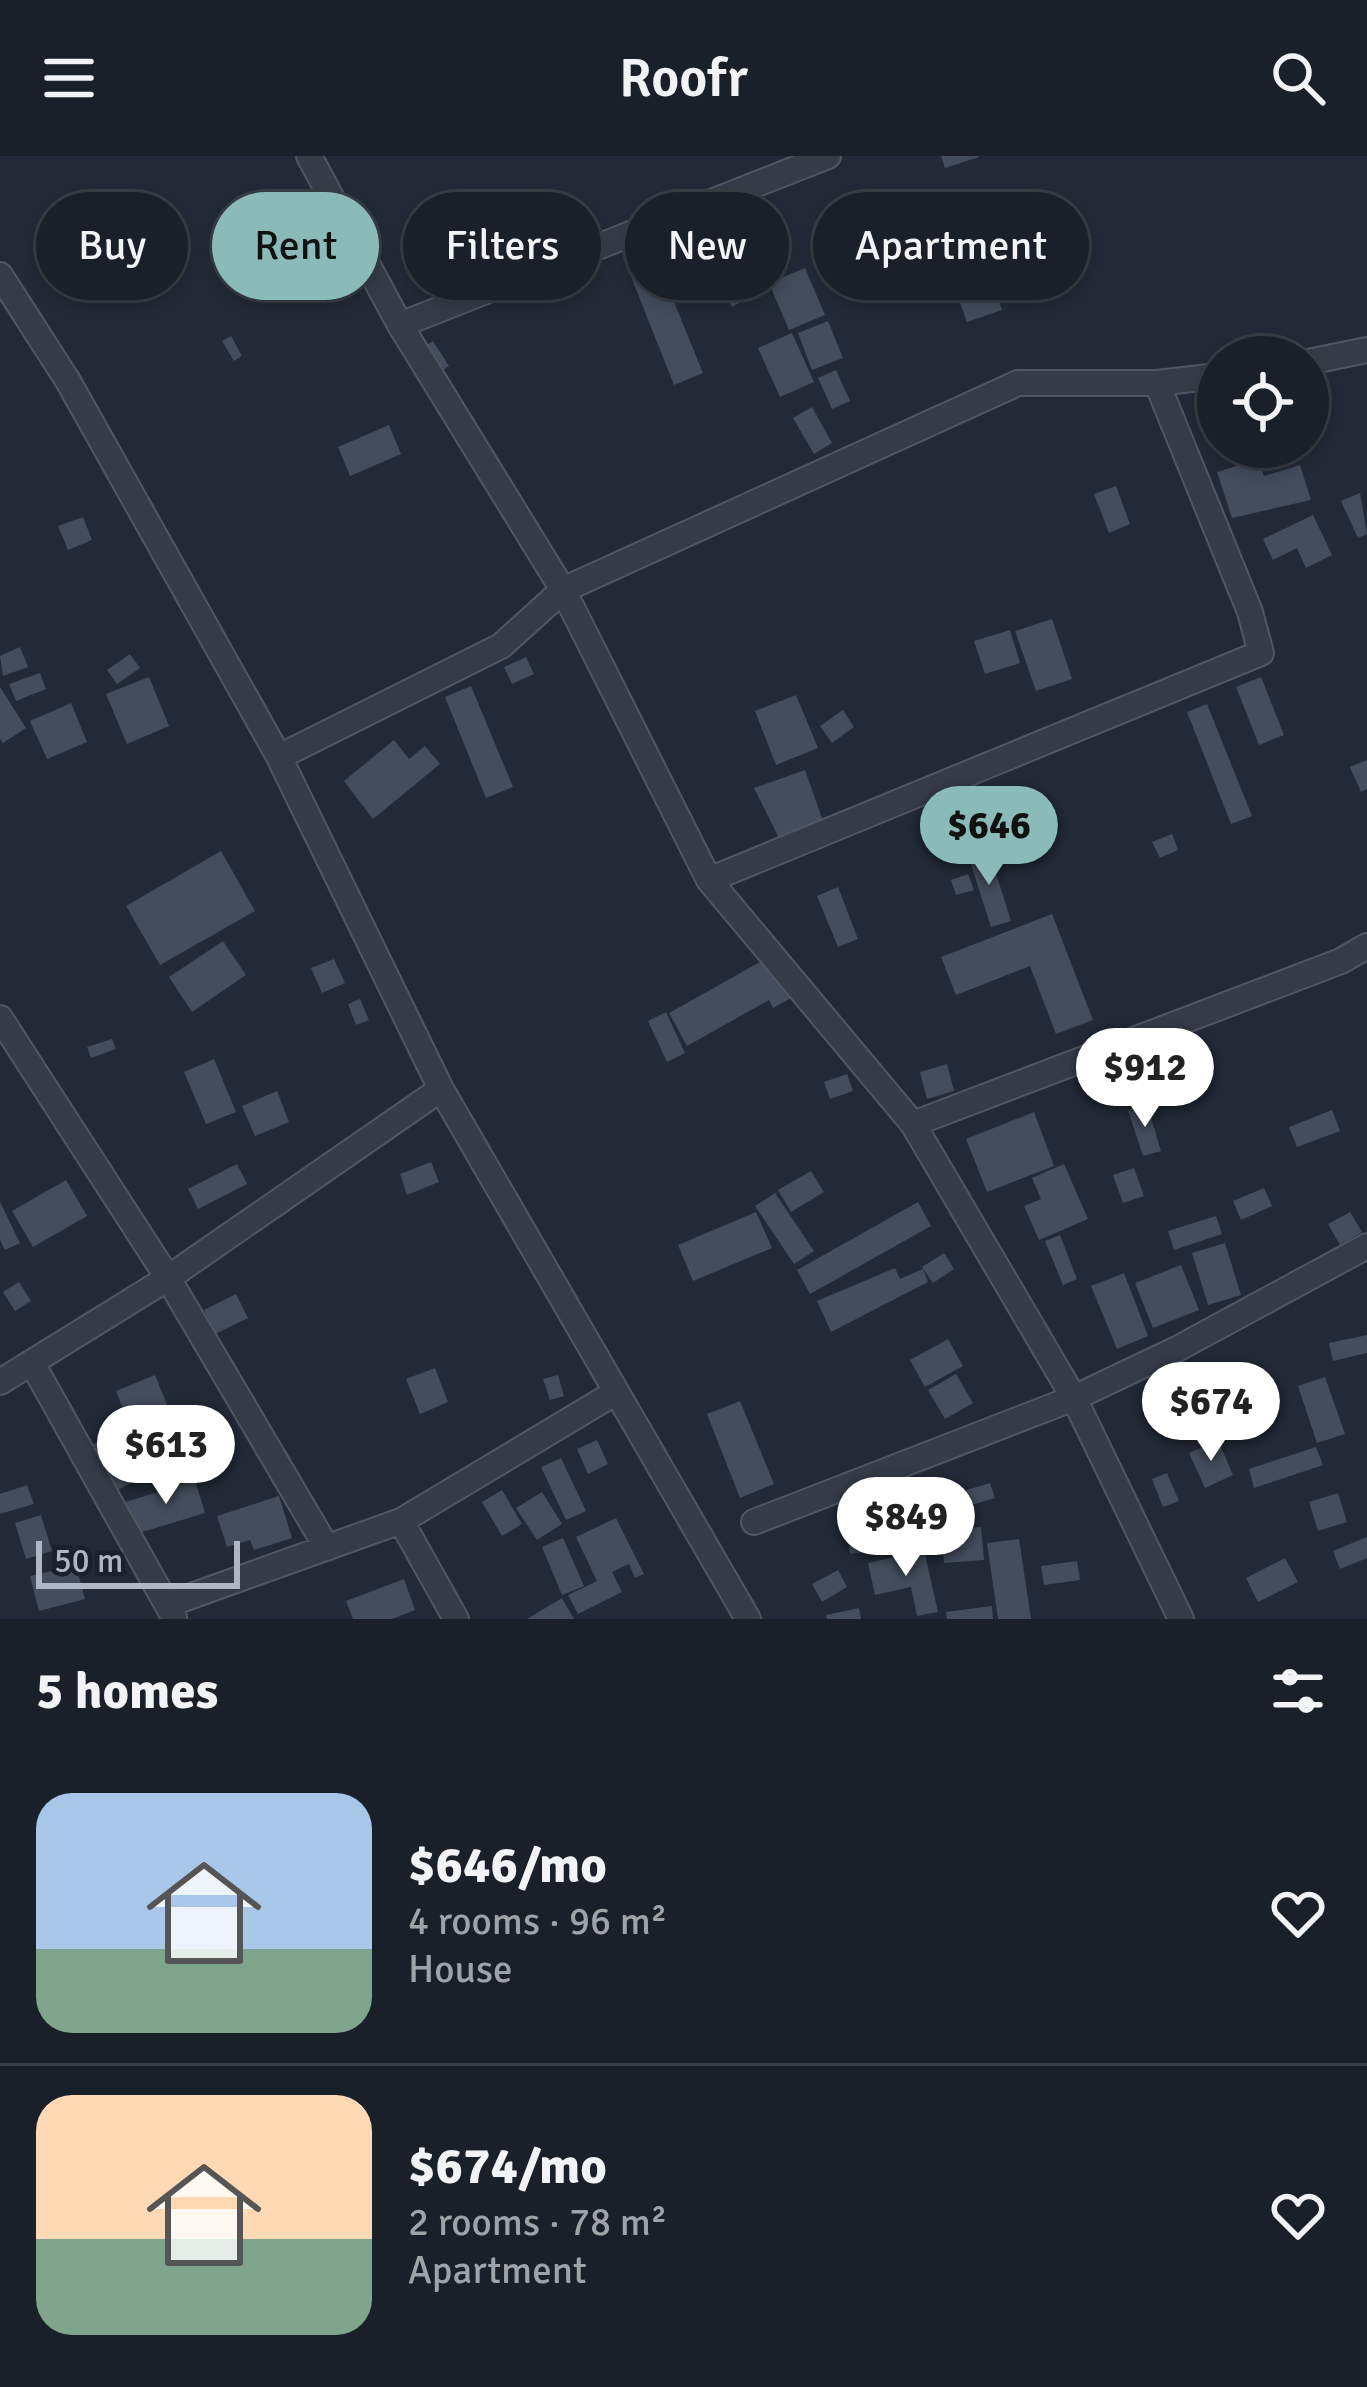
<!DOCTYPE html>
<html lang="en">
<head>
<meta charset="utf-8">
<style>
  :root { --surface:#1a2029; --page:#232831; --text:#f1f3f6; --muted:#9fa3a8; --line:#383e46; --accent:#8bbbb9 }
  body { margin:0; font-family:Signika,sans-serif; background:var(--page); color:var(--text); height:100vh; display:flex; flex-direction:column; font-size:45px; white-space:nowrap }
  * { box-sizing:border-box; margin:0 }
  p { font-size:39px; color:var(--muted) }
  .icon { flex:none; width:66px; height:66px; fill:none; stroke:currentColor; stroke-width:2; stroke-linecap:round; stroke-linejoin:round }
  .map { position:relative; height:1463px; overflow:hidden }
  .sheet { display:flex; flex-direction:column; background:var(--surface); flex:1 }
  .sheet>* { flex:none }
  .guide { position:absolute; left:36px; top:36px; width:1296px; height:108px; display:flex; gap:24px }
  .buttons { position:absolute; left:1197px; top:180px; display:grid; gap:24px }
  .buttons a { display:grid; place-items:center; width:132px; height:132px; border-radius:50%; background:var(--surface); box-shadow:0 6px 18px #0003,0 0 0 3px var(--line); font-size:60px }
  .scale { position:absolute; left:36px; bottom:30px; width:204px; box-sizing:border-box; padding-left:12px; border:6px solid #b0b7c4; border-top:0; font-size:33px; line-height:42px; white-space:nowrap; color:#b0b7c4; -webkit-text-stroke:9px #1a212c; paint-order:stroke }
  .price { position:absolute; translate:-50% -102px; padding:0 27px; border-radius:42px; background:#fff; color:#222; font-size:39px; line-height:78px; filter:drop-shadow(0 3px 6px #0008) }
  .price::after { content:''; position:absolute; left:50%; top:72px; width:36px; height:27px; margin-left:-18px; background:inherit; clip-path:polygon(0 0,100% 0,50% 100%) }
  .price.active { background:var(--accent); color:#111 }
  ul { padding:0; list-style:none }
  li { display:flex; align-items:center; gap:36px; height:300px; padding:0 36px }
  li+li { border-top:3px solid var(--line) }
  li span { display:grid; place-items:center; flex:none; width:336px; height:240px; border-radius:36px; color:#555 }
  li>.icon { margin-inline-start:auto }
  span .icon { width:144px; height:144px; fill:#fffc; stroke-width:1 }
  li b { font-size:51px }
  h2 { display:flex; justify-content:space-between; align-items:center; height:144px; padding:0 36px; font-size:51px }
  .tag { padding:0 42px; border-radius:54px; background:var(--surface); box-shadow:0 6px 18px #0003,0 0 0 3px var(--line); font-size:42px; line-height:108px }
  .tag.active { background:var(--accent); color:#111 }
  header { display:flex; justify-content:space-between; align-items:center; height:156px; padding:0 36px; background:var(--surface); font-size:54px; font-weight:600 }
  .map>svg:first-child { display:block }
  .building { fill:#434d5c }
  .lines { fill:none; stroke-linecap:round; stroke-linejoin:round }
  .minor-casing { stroke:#505762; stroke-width:28 }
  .minor { stroke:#353c48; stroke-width:24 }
</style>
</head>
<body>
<header><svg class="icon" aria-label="menu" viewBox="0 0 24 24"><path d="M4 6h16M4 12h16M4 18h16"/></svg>Roofr<svg class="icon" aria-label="search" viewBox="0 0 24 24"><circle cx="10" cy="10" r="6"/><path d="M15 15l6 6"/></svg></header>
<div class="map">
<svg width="1367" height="1463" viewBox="0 0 1367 1463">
  <rect width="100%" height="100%" fill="#222a37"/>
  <path class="building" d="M941 0H979V1L945 12Z
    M1041 44 1049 63 1020 75 1012 56Z
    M982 95 1002 154 967 166 946 108Z
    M656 102 703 217 674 229 628 113Z
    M805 112 825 159 789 174 769 127Z
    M747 123 755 137 732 151 723 136Z
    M828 165 843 202 812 214 798 177Z
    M792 177 814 226 780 241 758 192Z
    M231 180 242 200 234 205 222 185Z
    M433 185 449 210 426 225 410 201Z
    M836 214 850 245 832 253 818 222Z
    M812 251 832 287 814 298 793 262Z
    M389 269 401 298 350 320 338 291Z
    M1259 303 1264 320 1300 309 1311 344 1232 362 1217 316Z
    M1116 330 1130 368 1109 377 1094 338Z
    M1360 337 1367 378 1358 382 1341 345Z
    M1313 359 1332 399 1306 412 1297 392 1273 404 1263 383Z
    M83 361 92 384 68 394 58 370Z
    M1052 463 1072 523 1036 535 1015 475Z
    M1010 474 1020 507 985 518 974 485Z
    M20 491 28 511 3 520 0 500Z
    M130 498 140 512 117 528 107 514Z
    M526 501 534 518 512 528 504 511Z
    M40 517 46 533 16 545 9 528Z
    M149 521 169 570 127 588 106 538Z
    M1261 521 1284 579 1259 589 1236 531Z
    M471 530 513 631 486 642 445 541Z
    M0 531 26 572 3 587 0 583Z
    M796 539 818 592 776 609 755 555Z
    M71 547 87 586 47 603 30 565Z
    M1207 548 1252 660 1231 668 1187 556Z
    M843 554 854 571 832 587 820 570Z
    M394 584 409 603 425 590 440 608 373 663 344 625Z
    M1367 604V633L1361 636 1350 611Z
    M805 614 824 668 780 684 754 632Z
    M976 654 983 671 960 680 954 664Z
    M1172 678 1178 694 1160 702 1152 686Z
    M988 692 1011 765 991 771 968 699Z
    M221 695 255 755 160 809 126 750Z
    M968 718 974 734 956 739 951 724Z
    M838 731 858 783 838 791 817 740Z
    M1052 758 1093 864 1056 878 1030 810 956 839 941 801Z
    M223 785 246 819 192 856 169 821Z
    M778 796 800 837 773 852 769 844 687 890 669 857Z
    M334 803 345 827 322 837 311 812Z
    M360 843 369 864 356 869 348 848Z
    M666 856 685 897 667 906 648 865Z
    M112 883 116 893 91 902 87 891Z
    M214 903 236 956 206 968 184 916Z
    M947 908 954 935 927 943 920 916Z
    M847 918 853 935 830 943 824 926Z
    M277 935 289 966 255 980 242 950Z
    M1147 948 1161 995 1143 1000 1128 954Z
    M1332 954 1340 975 1297 991 1289 971Z
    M1034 956 1054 1010 987 1036 966 983Z
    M431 1006 439 1026 407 1039 400 1018Z
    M237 1008 247 1028 198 1053 188 1033Z
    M1064 1008 1088 1063 1039 1084 1024 1050 1041 1043 1032 1022Z
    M1134 1012 1144 1040 1123 1047 1113 1019Z
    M811 1015 824 1036 791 1056 778 1034Z
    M66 1024 87 1060 33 1091 12 1055Z
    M1264 1032 1272 1050 1241 1064 1233 1045Z
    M775 1037 814 1095 794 1108 755 1050Z
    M0 1046 20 1087 5 1094 0 1084Z
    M918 1046 931 1070 810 1138 797 1114Z
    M756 1056 772 1092 693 1125 678 1089Z
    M1350 1056 1362 1076 1340 1089 1328 1068Z
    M1216 1060 1222 1078 1174 1094 1168 1075Z
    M1060 1079 1077 1123 1063 1129 1045 1085Z
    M1225 1087 1241 1139 1208 1149 1192 1097Z
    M944 1097 954 1113 933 1127 922 1111Z
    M1181 1109 1199 1154 1153 1172 1135 1127Z
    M895 1112 900 1123 923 1113 928 1126 831 1176 817 1145Z
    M1124 1117 1148 1180 1117 1193 1091 1130Z
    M19 1126 31 1145 15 1155 3 1136Z
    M236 1138 248 1162 215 1178 204 1154Z
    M1367 1179V1197L1333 1205 1329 1187Z
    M948 1183 963 1210 925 1231 910 1204Z
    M1211 1211 1226 1240 1205 1252 1199 1243 1182 1253 1171 1232Z
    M435 1212 448 1246 420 1258 406 1223Z
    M956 1218 973 1247 945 1263 928 1234Z
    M155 1219 175 1268 136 1285 116 1235Z
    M558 1219 564 1240 550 1244 543 1223Z
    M1325 1221 1345 1278 1317 1287 1298 1230Z
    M1158 1229 1168 1246 1155 1254 1145 1237Z
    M740 1245 774 1328 740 1342 707 1258Z
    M113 1279 135 1325 114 1336 91 1289Z
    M597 1284 608 1308 588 1318 577 1293Z
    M1218 1284 1233 1319 1205 1332 1189 1297Z
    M1316 1291 1323 1309 1254 1332 1249 1313Z
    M561 1302 586 1355 566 1364 541 1311Z
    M1167 1317 1179 1345 1163 1351 1152 1323Z
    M195 1324 205 1357 136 1378 126 1346Z
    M990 1327 995 1342 965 1351 960 1336Z
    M27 1329 34 1348 0 1358V1338Z
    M502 1334 522 1368 502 1380 482 1346Z
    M542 1336 562 1368 537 1384 516 1352Z
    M1338 1337 1347 1366 1318 1375 1309 1346Z
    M279 1340 292 1382 254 1394 250 1384 227 1391 217 1360Z
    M41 1359 52 1395 26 1403 15 1367Z
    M868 1359 873 1395 850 1398 846 1362Z
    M616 1362 644 1418 635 1422 629 1408 612 1416 622 1436 578 1458 568 1439 597 1425 576 1381Z
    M981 1371 984 1404 944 1407 941 1374Z
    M1367 1381V1402L1340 1413 1333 1395Z
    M563 1382 584 1430 562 1439 542 1391Z
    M1019 1383 1031 1463H998L987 1387Z
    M924 1394 938 1456 917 1460 911 1431 875 1439 868 1407Z
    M1285 1402 1298 1426 1258 1446 1246 1422Z
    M1077 1405 1080 1424 1044 1429 1041 1410Z
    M76 1409 85 1443 39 1455 30 1420Z
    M838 1414 847 1431 822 1446 812 1428Z
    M404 1423 415 1454 392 1463H353L346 1445Z
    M562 1442 574 1463H527Z
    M992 1450 993 1463H947L946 1456Z
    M859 1452 861 1463H827L826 1459Z"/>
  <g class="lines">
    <defs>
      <path id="minor" d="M309 0 400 169 563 434 709 724 913 968 1074 1242 1181 1463
        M0 119 68 225 279 601 441 933 748 1463
        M400 169 828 0
        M1308 206 1367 194
        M279 601 501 490 563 434 1018 227H1157L1218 220
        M709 724 1261 497 1250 456 1157 227
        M0 862 168 1122 327 1392
        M913 968 1341 805 1367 790
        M32 1207 174 1461
        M0 1226 168 1122 441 933
        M401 1365 456 1463
        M754 1366 1074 1242 1177 1193 1367 1090
        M169 1448 401 1365 613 1238"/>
    </defs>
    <use href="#minor" class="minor-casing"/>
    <use href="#minor" class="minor"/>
  </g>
</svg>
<div class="buttons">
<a><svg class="icon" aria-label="locate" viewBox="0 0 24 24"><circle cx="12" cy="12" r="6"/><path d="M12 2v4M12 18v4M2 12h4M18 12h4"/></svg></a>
</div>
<div class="scale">50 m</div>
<b class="price active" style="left:989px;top:732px">$646</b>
<b class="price" style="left:1145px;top:974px">$912</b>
<b class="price" style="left:1211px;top:1308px">$674</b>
<b class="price" style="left:166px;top:1351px">$613</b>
<b class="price" style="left:906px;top:1423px">$849</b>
<div class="guide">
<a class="tag">Buy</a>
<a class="tag active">Rent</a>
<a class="tag">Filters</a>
<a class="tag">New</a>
<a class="tag">Apartment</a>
</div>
</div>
<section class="sheet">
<h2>5 homes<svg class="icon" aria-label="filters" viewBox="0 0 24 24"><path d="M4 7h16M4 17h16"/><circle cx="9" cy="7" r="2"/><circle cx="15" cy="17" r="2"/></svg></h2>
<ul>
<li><span style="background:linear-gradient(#a9c7e8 65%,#7fa58c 0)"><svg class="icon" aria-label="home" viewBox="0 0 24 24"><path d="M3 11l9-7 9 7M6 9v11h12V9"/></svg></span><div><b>$646/mo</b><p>4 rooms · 96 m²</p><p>House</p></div><svg class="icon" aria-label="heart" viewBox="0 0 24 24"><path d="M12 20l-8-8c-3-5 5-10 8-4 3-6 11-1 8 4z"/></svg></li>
<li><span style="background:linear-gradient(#ffd9b3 60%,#7fa58c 0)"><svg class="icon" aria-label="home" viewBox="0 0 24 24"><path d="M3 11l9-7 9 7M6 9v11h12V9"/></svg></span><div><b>$674/mo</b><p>2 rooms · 78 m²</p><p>Apartment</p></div><svg class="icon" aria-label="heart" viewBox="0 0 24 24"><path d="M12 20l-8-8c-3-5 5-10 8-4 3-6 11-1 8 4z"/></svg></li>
</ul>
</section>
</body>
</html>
